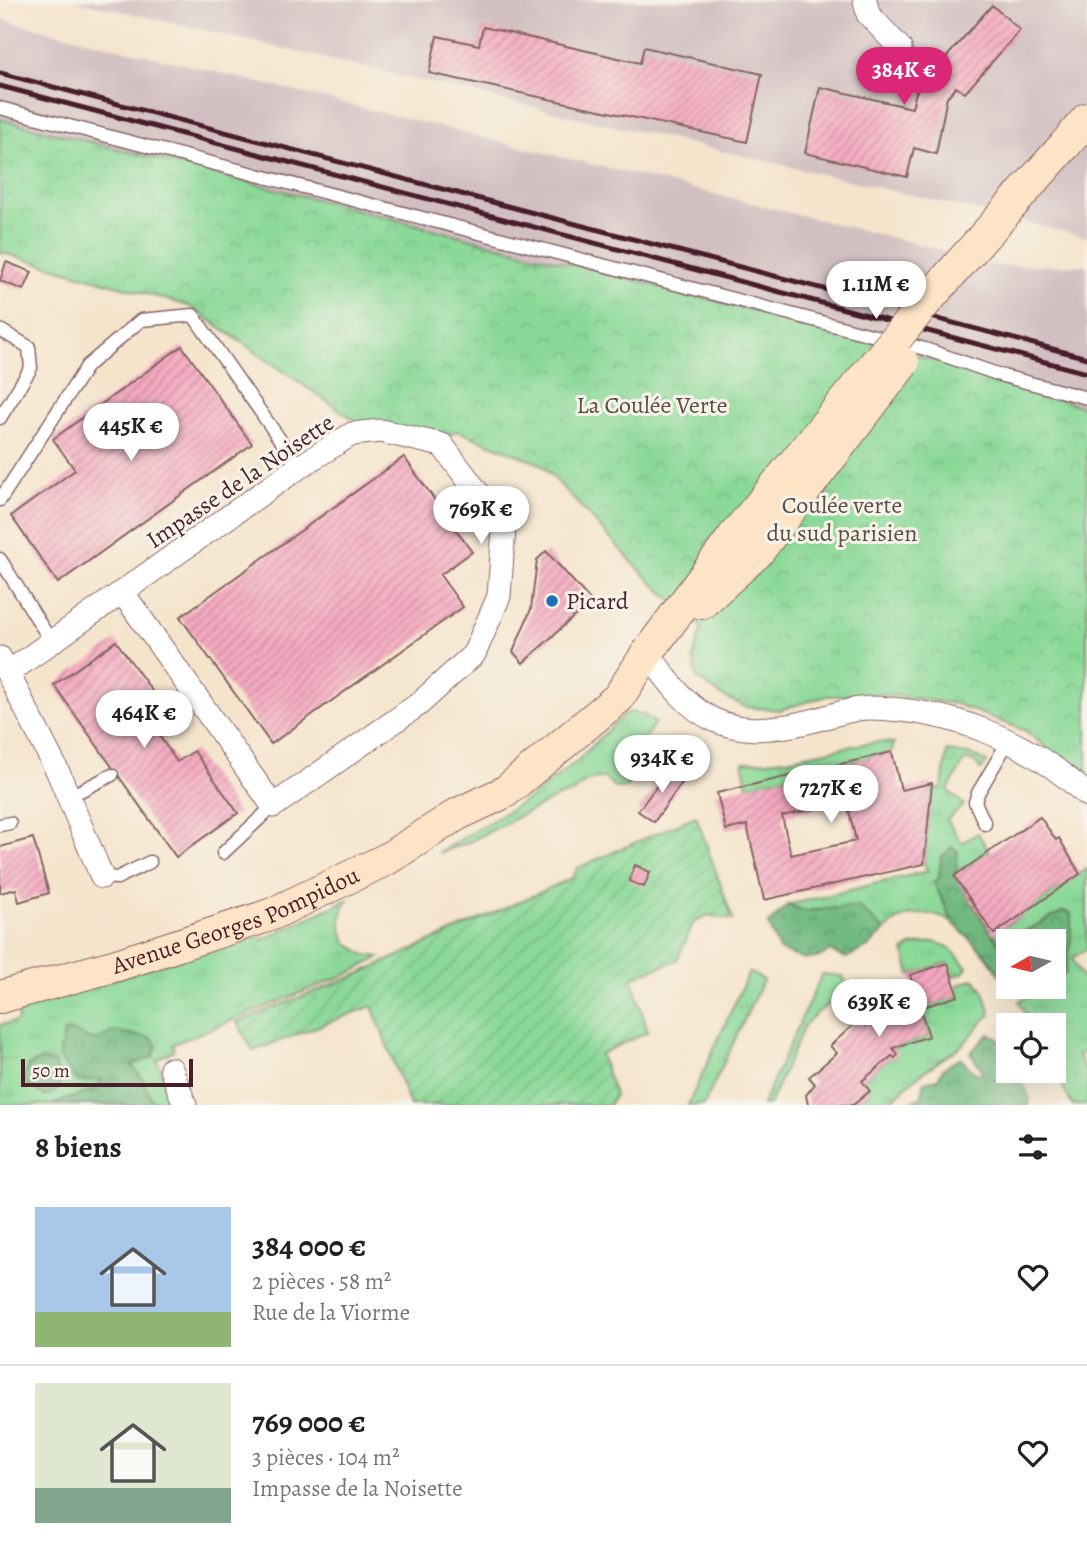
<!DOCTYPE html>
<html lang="fr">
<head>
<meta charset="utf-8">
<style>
  :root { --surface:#fff; --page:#f2f2f2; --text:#222; --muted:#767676; --line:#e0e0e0; --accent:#db2777 }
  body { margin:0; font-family:Alegreya,serif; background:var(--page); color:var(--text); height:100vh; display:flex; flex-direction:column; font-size:26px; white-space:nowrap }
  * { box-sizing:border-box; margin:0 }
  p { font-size:23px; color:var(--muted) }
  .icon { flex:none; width:38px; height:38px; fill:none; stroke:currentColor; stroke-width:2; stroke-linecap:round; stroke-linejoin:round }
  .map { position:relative; height:1105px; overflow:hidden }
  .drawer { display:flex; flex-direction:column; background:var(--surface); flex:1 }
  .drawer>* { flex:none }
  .needle { width:46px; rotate:262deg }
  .controls { position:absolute; left:996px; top:929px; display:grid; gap:14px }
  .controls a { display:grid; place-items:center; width:70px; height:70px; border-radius:0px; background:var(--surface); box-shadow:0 7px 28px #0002; font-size:35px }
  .scale { position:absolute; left:21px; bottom:18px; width:172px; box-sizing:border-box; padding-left:7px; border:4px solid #4a1f2b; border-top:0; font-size:19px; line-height:24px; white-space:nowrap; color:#4a1f2b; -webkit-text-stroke:5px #f7f3e8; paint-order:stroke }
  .price { position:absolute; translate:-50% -60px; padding:0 16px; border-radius:24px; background:#fff; color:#222; font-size:23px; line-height:46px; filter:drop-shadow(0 2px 4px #0008) }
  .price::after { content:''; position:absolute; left:50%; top:42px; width:21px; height:16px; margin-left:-10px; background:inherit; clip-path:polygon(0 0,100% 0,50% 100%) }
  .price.active { background:var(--accent); color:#fff }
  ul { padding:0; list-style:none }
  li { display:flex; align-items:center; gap:21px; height:175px; padding:0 35px }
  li+li { border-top:2px solid var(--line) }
  li span { display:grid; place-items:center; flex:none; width:196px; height:140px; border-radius:0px; color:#555 }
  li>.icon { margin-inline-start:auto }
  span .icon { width:84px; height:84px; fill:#fffc; stroke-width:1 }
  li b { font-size:30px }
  h2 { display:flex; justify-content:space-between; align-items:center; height:84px; padding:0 35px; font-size:30px }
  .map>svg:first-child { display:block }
  .industrial { fill:#d2bfc1 }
  .grass { fill:url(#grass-tufts); stroke:#6a7c62; stroke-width:2 }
  .forest { fill:url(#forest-crowns); stroke:#5d6c56; stroke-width:2 }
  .park { fill:url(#park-crowns); stroke:#6a7c62; stroke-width:2 }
  .garden { fill:url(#garden-furrows); stroke:#6a7c62; stroke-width:2 }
  .building { fill:url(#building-hatch); fill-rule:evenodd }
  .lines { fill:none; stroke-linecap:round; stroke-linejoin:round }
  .service-casing { stroke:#866463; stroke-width:15 }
  .minor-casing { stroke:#866463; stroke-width:25 }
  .secondary-casing { stroke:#866463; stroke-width:34 }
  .service { stroke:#fff; stroke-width:12 }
  .minor { stroke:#fff; stroke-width:23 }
  .secondary { stroke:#fee4c6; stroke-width:32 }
  .rail { stroke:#4a1f2b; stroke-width:5 }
  .secondary-bridge-casing { stroke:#866463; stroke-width:34; stroke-linecap:butt }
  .secondary-bridge { stroke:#fee4c6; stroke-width:32 }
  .poi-dot { fill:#1f6fb2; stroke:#f7f3e8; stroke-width:2.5 }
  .labels { text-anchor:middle; stroke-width:6; stroke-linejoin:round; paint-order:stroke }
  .park-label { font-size:24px; fill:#5a4e46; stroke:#f7f3e8 }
  .street-label { font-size:24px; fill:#4a1f2b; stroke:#f7f3e8 }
  .poi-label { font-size:24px; fill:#4a1f2b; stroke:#f7f3e8; text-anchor:start }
</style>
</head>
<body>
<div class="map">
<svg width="1087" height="1105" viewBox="0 0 1087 1105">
  <defs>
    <pattern id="grass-tufts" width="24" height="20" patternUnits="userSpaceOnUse" patternTransform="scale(1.75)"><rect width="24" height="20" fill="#8bd998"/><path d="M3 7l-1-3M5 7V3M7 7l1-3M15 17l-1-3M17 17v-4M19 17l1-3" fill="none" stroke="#79ba83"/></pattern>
    <pattern id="forest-crowns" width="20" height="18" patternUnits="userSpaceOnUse" patternTransform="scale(1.75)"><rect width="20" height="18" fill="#70b980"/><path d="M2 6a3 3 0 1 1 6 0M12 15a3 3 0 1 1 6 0" fill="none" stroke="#5e9669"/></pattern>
    <pattern id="park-crowns" width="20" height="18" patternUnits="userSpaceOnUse" patternTransform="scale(1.75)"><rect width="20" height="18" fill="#8bd998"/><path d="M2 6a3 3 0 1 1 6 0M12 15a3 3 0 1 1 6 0" fill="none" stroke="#79ba83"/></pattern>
    <pattern id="garden-furrows" width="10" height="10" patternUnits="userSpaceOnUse" patternTransform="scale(1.75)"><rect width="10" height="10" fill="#8bd998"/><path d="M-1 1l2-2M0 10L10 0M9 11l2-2" fill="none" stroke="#79ba83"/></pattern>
    <pattern id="building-hatch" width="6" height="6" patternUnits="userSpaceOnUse" patternTransform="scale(1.75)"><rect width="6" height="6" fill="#f5a9c0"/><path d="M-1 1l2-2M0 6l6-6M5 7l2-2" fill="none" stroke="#c8899c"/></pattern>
  </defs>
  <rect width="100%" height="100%" fill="#f7f3e8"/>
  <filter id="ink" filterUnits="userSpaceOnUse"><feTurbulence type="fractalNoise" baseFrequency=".0143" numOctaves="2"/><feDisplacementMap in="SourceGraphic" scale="14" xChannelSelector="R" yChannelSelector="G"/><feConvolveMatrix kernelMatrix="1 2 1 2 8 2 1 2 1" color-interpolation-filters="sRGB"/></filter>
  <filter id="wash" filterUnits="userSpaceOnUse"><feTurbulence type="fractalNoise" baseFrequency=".00686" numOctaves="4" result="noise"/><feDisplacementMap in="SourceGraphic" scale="28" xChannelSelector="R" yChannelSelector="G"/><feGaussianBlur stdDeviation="1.57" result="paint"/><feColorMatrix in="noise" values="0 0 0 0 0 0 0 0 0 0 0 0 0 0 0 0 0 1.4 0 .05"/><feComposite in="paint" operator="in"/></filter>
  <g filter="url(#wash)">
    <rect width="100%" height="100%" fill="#f5e4cc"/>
    <path class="industrial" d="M74 0H1087V237L924 198Z
      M0 19 934 248 997 266 1087 265V408L850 335 0 119Z"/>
    <path class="grass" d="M626 712 644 715 655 723 620 774 629 783 626 788H616L603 777 585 782 574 792 557 797 467 843 438 853 531 797 577 761Z
      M879 742 894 743 892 752 747 786 743 762C790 763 833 747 879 742Z
      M947 751 968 754 987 762 981 770 975 762 965 760 948 790 964 805 947 820 962 843 978 833 989 852 954 876 934 882 953 923C932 909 901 911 885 931L858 907 806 911 788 905 928 871 924 864 931 789H942Z
      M1087 869V949L1072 958 1087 987V1050L1078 1055 1087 1077V1105H1072L1054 1069V1026L1031 1025 1019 1001 1036 993 1040 987H1054V978L1065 974 1071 943 1021 933V941L1008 942V953H1005L994 934Z
      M349 899C338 913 339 927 347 943L365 955 380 957 350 973 173 1044 174 1050 157 1060 175 1105 152 1101 142 1078 99 1041H90L73 1031 103 1078 97 1089 52 1105H0V1025L18 1021V1015L31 1005 253 936 264 939Z
      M934 942 949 947 967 967 963 973 952 977 947 963 910 975 904 951 911 946Z
      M749 972 763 980 704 1105H688Z
      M822 974 843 976 846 983C841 1001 815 1010 804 1026L769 1105H762Z
      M974 979 984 991 991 1015C978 1023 972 1037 961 1046 935 1065 909 1078 889 1105H853L870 1091 862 1081 892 1056 893 1048 929 1036 920 1008 958 996 955 986Z"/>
    <path class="forest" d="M952 847 958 852 955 876 995 939 1008 953V986L985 954 953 923 934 882 939 878 941 858Z
      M788 905 806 911 858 906 885 931 868 947 846 958 829 951C812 965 797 957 779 950L768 924Z
      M1063 911 1071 913V943L1065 974 1054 978V942L1021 941V933Z
      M73 1031C90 1041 96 1043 113 1031L151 1038 157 1046 153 1057 131 1065 142 1078 152 1101 166 1105H52L97 1089 102 1079 78 1082 59 1058 64 1032Z
      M989 1034 996 1037 1008 1050V1071H1018L1030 1099 1028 1105H904L922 1097 924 1082 938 1079 943 1069 960 1058 976 1074 984 1072 970 1053Z
      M41 1060 55 1063 60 1083 58 1089 45 1096 23 1081 29 1065Z"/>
    <path class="park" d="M0 119 850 335 1087 408V781L1026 731 956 704 881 694 827 696 779 710 746 707 722 696 697 678 693 657 702 627 649 580 541 464 458 431 443 437 363 426 189 306 0 252Z"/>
    <path class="garden" d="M696 816 733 920 707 915 694 922 677 960 632 978 648 1032 600 1054 615 1095 609 1105H410L372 1006 253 1051 237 1022 352 977 572 878 577 868Z"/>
    <g id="blocks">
      <path class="building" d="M992 5 1020 30 965 93 956 87 947 97 936 154 914 148 907 177 805 153 820 87 912 108 916 92Z
        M483 27 640 63 644 47 762 74 747 142 429 73 437 36 479 45Z
        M6 262 32 272 24 290 0 281Z
        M182 346 252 444 58 583 11 516 75 470 53 439Z
        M404 457 472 552 440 575 463 607 271 744 180 617Z
        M546 551 591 601 523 663 513 652 531 609 537 560Z
        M116 641 160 702 144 713 177 762 194 751 238 813 176 857 54 685Z
        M892 752 901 790 932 783 924 864 764 900 747 825 726 830 717 793ZM847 802 856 841 791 855 782 816Z
        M671 767 686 777 654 822 638 811Z
        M1040 817 1056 840 1059 838 1080 874 994 934 954 876Z
        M33 838 49 893 19 902 16 889 0 893V847Z
        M635 865 650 872 644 887 629 881Z
        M948 963 958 996 920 1008 929 1036 893 1048 898 1055 895 1058 892 1056 862 1081 870 1091 853 1105H808L806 1095 815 1084 809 1077 837 1053 830 1046 860 1019 866 1026 868 1024 870 1014 880 1010 878 1001 914 989 910 975Z"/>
    </g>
  </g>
  <g filter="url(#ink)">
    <use href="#blocks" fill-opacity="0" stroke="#866463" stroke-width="2"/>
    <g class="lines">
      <defs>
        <path id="service" d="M900 48 914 61
          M0 108 925 349 1003 376 1087 398
          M0 330 29 347 31 368 0 418
          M0 500 87 366 141 320 193 315 299 467
          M0 559 52 643
          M68 797 112 775
          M985 824 975 802 978 793 1009 740
          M0 825 10 823
          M223 853 273 806
          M102 877 117 878 150 862"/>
        <path id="minor" d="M865 0 868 14 900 48
          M648 652C692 720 725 741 807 722 826 718 850 708 869 708 950 709 1028 740 1087 795
          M0 658 58 772 102 877
          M9 672 299 467 352 434 381 431 442 445 504 528 499 596 474 654 419 704 273 806 123 593
          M171 1069 185 1105"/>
        <g id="secondary">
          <path d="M1064 146 1087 119"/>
          <path d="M702 603 757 553"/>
          <path id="s1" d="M0 997 117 965 270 915 387 859 458 814 505 792 618 698 648 652 735 535"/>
        </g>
      </defs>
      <use href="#service" class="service-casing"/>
      <use href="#minor" class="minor-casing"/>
      <use href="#secondary" class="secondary-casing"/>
      <use href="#service" class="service"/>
      <use href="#minor" class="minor"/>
      <use href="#secondary" class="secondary"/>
      <path class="rail" d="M0 73 1087 358
        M0 86 1087 373"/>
      <defs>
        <path id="secondary-bridge" d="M735 535 924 304 1064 146
          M757 553 903 363"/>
      </defs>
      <use href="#secondary-bridge" class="secondary-bridge-casing"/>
      <use href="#secondary-bridge" class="secondary-bridge"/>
    </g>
  </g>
  <circle class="poi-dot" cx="552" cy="601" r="7"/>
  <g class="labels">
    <g class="park-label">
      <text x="652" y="413">La Coulée Verte</text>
      <text x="842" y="513">Coulée verte<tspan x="842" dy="28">du sud parisien</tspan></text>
    </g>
    <g class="street-label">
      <text transform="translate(240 481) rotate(-34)" y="8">Impasse de la Noisette</text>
      <text dy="8" stroke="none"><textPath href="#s1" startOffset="248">Avenue Georges Pompidou</textPath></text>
    </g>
    <g class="poi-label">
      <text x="566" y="609">Picard</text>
    </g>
  </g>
</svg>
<div class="controls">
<a><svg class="needle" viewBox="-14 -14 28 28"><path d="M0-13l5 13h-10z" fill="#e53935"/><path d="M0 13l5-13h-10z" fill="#767676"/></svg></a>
<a><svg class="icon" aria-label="locate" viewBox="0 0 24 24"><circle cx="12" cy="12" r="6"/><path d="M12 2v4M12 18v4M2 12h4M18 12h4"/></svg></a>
</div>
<div class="scale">50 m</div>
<b class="price active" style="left:904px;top:107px">384K €</b>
<b class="price" style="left:876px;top:321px">1.11M €</b>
<b class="price" style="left:131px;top:463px">445K €</b>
<b class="price" style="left:481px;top:546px">769K €</b>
<b class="price" style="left:144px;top:750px">464K €</b>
<b class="price" style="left:662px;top:795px">934K €</b>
<b class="price" style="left:831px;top:825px">727K €</b>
<b class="price" style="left:879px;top:1039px">639K €</b>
</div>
<section class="drawer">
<h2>8 biens<svg class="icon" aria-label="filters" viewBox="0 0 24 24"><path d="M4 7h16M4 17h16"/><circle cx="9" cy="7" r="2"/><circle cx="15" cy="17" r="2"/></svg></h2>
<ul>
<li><span style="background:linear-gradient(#a9c7e8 75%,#8fb573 0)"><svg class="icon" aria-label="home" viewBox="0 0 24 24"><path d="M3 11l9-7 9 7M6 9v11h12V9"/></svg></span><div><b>384 000 €</b><p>2 pièces · 58 m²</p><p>Rue de la Viorme</p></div><svg class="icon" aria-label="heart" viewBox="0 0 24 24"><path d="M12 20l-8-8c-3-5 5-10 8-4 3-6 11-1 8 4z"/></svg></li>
<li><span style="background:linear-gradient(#dfe7d0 75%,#7fa58c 0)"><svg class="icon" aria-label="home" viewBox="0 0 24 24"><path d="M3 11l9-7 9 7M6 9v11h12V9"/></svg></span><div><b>769 000 €</b><p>3 pièces · 104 m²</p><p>Impasse de la Noisette</p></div><svg class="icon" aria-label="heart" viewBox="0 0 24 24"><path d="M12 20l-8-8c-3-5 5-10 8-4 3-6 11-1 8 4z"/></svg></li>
</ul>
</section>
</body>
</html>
